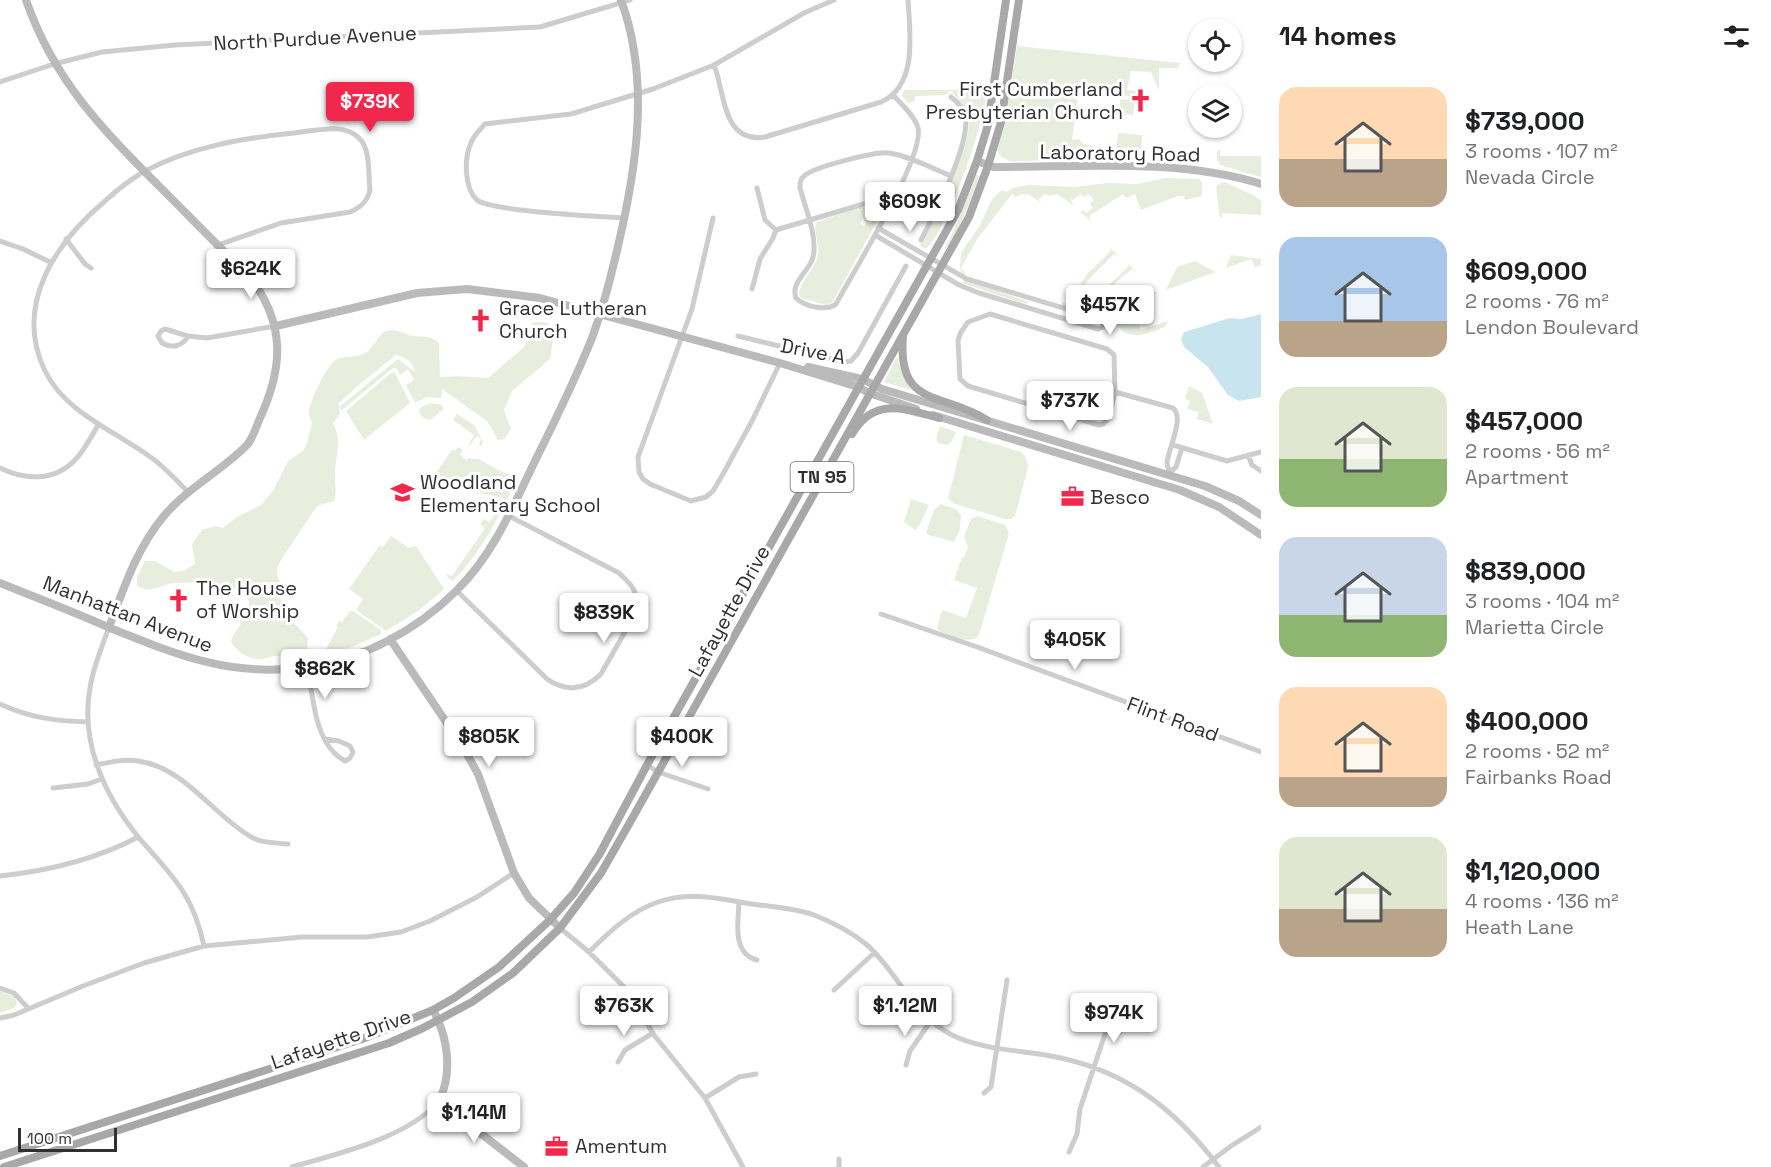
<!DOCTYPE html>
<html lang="en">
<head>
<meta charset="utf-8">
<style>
  :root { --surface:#fff; --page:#f2f2f2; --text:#202124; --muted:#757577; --accent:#f1284b }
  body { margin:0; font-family:"Space Grotesk",sans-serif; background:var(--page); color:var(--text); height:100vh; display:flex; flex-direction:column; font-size:22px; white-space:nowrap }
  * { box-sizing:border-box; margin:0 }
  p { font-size:20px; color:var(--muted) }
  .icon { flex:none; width:33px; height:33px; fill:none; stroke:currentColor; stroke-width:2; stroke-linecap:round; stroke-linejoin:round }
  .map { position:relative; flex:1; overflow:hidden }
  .panel { display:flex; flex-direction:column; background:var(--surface); width:510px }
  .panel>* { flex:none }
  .buttons { position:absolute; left:1188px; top:18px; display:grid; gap:12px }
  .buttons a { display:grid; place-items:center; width:54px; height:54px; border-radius:50%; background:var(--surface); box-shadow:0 2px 4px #0004; font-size:30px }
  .scale { position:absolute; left:18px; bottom:15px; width:99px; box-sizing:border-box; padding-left:6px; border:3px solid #303030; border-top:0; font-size:16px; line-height:21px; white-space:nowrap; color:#303030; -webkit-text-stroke:4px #fff; paint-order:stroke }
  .price { position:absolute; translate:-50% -51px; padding:0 14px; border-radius:6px; background:#fff; color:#222; font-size:20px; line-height:39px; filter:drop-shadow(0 2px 3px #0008) }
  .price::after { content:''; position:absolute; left:50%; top:36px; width:18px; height:14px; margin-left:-9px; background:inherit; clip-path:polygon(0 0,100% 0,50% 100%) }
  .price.on { background:var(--accent); color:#fff }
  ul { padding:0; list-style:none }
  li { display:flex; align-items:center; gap:18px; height:150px; padding:0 18px }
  li span { display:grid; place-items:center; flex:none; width:168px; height:120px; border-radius:18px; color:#555 }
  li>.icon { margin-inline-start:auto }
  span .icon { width:72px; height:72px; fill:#fffc; stroke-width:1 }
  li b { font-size:26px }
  h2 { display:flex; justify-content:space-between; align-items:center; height:72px; padding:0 18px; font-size:26px }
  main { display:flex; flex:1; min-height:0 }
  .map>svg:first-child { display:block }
  .green { fill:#e8eedd; fill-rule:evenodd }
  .water { fill:#c8e4ef }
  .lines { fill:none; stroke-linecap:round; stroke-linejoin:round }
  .street { stroke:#cdcdcd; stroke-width:5 }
  .secondary { stroke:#bababa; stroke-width:8 }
  .primary { stroke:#a8a8a8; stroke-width:8 }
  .labels { text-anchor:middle; stroke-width:6; stroke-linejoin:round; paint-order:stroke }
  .shield { fill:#fff; stroke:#6e6e6e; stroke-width:1.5 }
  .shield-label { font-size:18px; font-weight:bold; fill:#303030 }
  .street-label { font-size:20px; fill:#303030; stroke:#fff }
  .poi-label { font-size:20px; fill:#303030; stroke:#fff; text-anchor:start }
</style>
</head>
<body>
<main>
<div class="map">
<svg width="1261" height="1167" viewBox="0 0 1261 1167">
  <rect width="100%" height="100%" fill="#fff"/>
  <path class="green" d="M1017 46 1180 63 1178 68H1159V91L1151 72 1131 71 1127 90 1136 91 1135 97 1119 95 1118 90 1113 86 1095 84 1078 96 1072 140 1079 139 1083 144 1098 147V155L1090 160 1010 161 1001 157 997 150 1008 103Z
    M904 90H988C979 134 965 177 945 218 940 229 935 241 925 249L920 246C934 221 976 141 968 113 965 104 956 99 952 91H949L946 95 915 96V101L908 103 902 96Z
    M1121 99 1135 101 1133 115 1126 114 1125 118 1117 117Z
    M1118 133 1142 135 1141 153 1116 151Z
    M1220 150V156H1261V177L1220 165 1217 160V151Z
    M975 174 980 176C971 201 959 232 943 253L960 216Z
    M1166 178 1200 179 1202 184V196L1185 200 1184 196H1178L1141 210 1135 194 1126 198 1123 194 1089 216 1091 221 1080 212 1083 210 1086 213 1093 208 1090 204 1094 200 1089 194 1084 197 1081 194 1071 201 1074 206 1057 194 1049 196 1045 194 1039 199 1042 203C1032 197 1027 190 1016 197L1012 194 978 238 961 268 965 273 963 274 960 269 961 253 980 225 992 199 1002 190 1006 192 1016 187 1029 185 1074 187 1107 183 1138 184Z
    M1225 182 1255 196 1261 201V215L1222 213V217L1220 218 1216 187 1220 183Z
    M872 206 881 209V214L832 303 826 305 801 298 799 294C801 279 815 270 818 255 820 244 812 231 817 222L857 208 862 218 860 224 864 226 866 224 858 208Z
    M1110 248 1119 256 1114 254 1089 279 1071 305 1075 309 1062 306V302L1067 304 1088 273 1111 251Z
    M1231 255 1261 259V265L1255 267 1251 259 1226 268Z
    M1195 261 1216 272 1166 290 1177 267Z
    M1127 263 1137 272 1132 269 1114 284 1094 312 1097 316 1083 312 1084 309 1089 311 1107 287 1129 266Z
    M964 280 1027 301 1028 303 1025 304 962 283Z
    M1143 287 1157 293 1127 304 1130 314H1132L1135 323 1138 322 1141 330 1168 321 1165 327C1150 333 1130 342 1118 326L1112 327 1111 322 1129 299Z
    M534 322H545L555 328 550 359 512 391 504 410 511 429 504 439 498 440 487 421 442 389 441 398 427 397 415 403 406 385 414 380 408 369 400 375 396 368H393L342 410 339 407 340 414 333 423C343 442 335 456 335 476 335 485 337 492 334 501L317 506 281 560 277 568V575L283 588C274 609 296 623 308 638L307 650C295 660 289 656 276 656 270 656 263 660 257 659 247 658 234 650 231 641 236 627 248 620 249 604 250 581 183 581 169 584 161 586 154 589 146 590L137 586V577L145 561H155L174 572 185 570 195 564 192 544 202 530 216 526 223 528 237 517 261 505 273 491 288 461 303 451 307 443 312 423C311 421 309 417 309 415 307 405 326 368 334 361 343 354 356 359 365 353 372 349 376 339 383 333 394 325 403 335 414 336 425 337 430 335 439 343L440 377 458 376 488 378 523 348 530 337 531 325ZM396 355C405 357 413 362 415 372L398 359 339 407V403L360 384Z
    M897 357 902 373 911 390 884 382Z
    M392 372 395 373 410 403 364 440 346 411Z
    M1189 386 1202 393 1213 424 1197 419 1199 412 1187 409 1190 401 1185 399Z
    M431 403 442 405 444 409 430 420 422 417 419 411 421 407Z
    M457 414 475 426 483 442 481 446 479 445 481 439 477 436 466 450 474 435 453 420Z
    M940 426 956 432 952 441 947 445 938 443 936 439Z
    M964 435 1021 452 1025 456 1027 463 1029 464 1015 516 1011 519H1005L955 504 948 499Z
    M458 447 463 450 460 455 466 460 468 458 479 459 498 470 518 478 507 499 451 486 434 476 452 450 455 451Z
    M911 499 929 505 919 526 915 530 904 522Z
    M941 504 956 509 961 515 960 529 954 542 929 535 926 533 934 510Z
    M490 511 499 515C487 539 472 561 453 581L448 578 446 574 452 576 485 528 480 524 484 519 489 522 494 516 489 512Z
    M977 516 1005 525 1009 533 979 635C969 646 952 635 939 631L937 627 942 610 966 618 977 588 954 580 962 557 964 558 968 547 964 537 971 519Z
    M391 536 409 548 416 546 444 589 418 611 386 631 356 610 363 599 349 589 380 545 383 547Z
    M350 611H353L381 630V634L354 646 323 655 338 627 336 626 339 621 342 622Z
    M0 991 15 997 17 1004 14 1008 0 1013Z"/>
  <path class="water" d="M1261 314V397L1239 401 1228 395 1208 367 1184 347 1181 339 1184 332 1230 318 1241 319Z"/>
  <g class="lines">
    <path class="street" d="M714 65C725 92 722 144 765 137L881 102C918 86 910 33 908 0
      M0 82 54 64 102 52 175 45 540 27 630 0
      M893 95C901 104 915 116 918 128 925 157 852 274 836 304 826 312 804 306 796 298 790 282 810 271 813 257 818 238 805 207 800 188 800 183 800 179 804 176 813 167 877 151 889 153 910 156 931 168 951 176
      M757 188 765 220 776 230 867 203H877L889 209
      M625 218C602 217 490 211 477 200 464 188 464 158 471 143 473 136 480 130 485 124L571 114 653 89 714 65 804 13 834 0
      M713 218 692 309 638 457 639 472 643 479 650 484 691 501 706 497 713 491 723 474 752 421 780 363
      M875 235 959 285 979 293 1098 329 1103 327V322L1100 319 967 279 878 228
      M66 239 85 264 91 268
      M921 240C934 215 975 137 964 111 961 105 956 101 951 97
      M0 241 23 249 50 262
      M752 289 760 259 773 238 776 230
      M188 336C183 346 172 349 162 343L158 336 161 331 165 329 188 336 207 338 276 326
      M738 336 845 362 851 361 858 353 906 266
      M1115 392 1109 418 1103 424 1099 425 968 386 960 379 958 340 961 332 968 322 990 314 1107 349 1114 355 1115 392 1173 408C1185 418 1168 449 1167 463 1167 465 1169 470 1170 472L1176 467 1182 448
      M1173 445 1227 461 1261 452
      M1248 455 1252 465 1261 471
      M0 468C25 480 54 482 75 460 85 450 91 436 99 424
      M189 493C176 480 164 466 149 456 113 430 65 412 45 371 13 305 56 242 105 201 117 190 131 179 145 171 190 147 243 138 294 133 314 131 344 122 359 138 371 149 368 175 370 190 367 202 361 207 350 212L281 223 218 245
      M457 591 547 679C566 692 584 691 601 674 610 656 639 615 636 596 634 586 626 580 619 573L509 516
      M881 614 980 648 1261 752
      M109 627C102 647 93 667 90 688 80 743 105 797 140 839 173 877 193 894 204 946
      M308 667C313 697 314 744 345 761L350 758 353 752 350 746 339 741 325 739
      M0 704C30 718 56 721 88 722
      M96 765C110 762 124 759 138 761 183 767 211 812 248 835 259 843 275 843 288 844
      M647 765 658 772 708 789
      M53 788 88 784 102 779
      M0 876C47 871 97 859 138 837
      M739 902C738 922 732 954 757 960
      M560 928 589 952 628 991 654 1035 705 1098 743 1167
      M589 952C609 932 631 911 658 902 689 891 721 899 752 904 773 907 795 908 814 915 832 922 851 932 866 944 898 972 912 1015 952 1035 980 1049 1015 1050 1045 1055 1121 1067 1173 1106 1219 1167
      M0 988 14 993 28 1008
      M834 990 874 953
      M0 1018 14 1015 83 986 144 963 204 946 302 937H367L401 932 430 921 477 897 514 873
      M618 1062 625 1050 653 1033
      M906 1065 910 1051 930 1022
      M984 1093 991 1087 1007 980
      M705 1098 739 1077 756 1074
      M1069 1152 1077 1134 1080 1109 1107 1028 1109 1016
      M292 1167C336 1154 408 1138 439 1101
      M839 1167V1159
      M1203 1167 1231 1146 1261 1127"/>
    <path class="secondary" d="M26 0C54 81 103 130 162 189 191 218 220 248 250 277 285 323 284 366 260 418 256 427 253 439 246 446 220 472 186 489 163 517 136 550 124 588 109 627
      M977 161 994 167C1080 167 1179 158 1261 184
      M276 326 417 293 467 289 540 298 780 363 858 387 869 393 916 409
      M808 367 862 379 882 389 1205 486 1239 501 1261 515
      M933 415 1180 490 1219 507 1261 535
      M0 583C37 598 74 612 110 628 177 655 232 678 307 667 362 660 417 630 456 591 493 555 513 507 535 461 555 421 575 380 592 338 603 308 611 277 618 246 637 166 650 79 621 0
      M390 639 463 747 478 774 514 873 529 898 560 928
      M433 1010C448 1037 453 1073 439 1101L524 1167"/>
    <path class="primary" d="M903 336C897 409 942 391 987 420
      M852 434C874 396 904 409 939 418
      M0 1156 365 1038 433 1010 454 998 499 967 550 920 574 893 599 855 647 765 958 210 977 161 988 125 1006 0
      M4 1167 389 1043 423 1028 472 1002 513 973 560 928 601 873 633 817 969 217 988 166 1001 122 1019 0"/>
  </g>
  <defs>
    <symbol id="church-bare" viewBox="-9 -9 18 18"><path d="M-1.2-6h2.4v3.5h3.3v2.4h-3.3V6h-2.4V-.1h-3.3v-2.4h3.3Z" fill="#f1284b" stroke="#fff" stroke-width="2.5" paint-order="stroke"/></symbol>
    <symbol id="school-bare" viewBox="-9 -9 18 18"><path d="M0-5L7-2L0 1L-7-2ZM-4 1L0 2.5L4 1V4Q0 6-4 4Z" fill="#f1284b" stroke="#fff" stroke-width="2.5" paint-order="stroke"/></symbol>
    <symbol id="office-bare" viewBox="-9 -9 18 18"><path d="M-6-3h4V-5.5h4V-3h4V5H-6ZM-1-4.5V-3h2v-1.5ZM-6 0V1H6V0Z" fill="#f1284b" stroke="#fff" stroke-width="2.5" paint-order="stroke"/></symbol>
  </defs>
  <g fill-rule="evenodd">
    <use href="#church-bare" x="1124" y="84" width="33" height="33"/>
    <use href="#church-bare" x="464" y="304" width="33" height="33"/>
    <use href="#school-bare" x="386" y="476" width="33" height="33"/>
    <use href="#office-bare" x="1056" y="480" width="33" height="33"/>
    <use href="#church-bare" x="162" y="584" width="33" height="33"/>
    <use href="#office-bare" x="540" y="1130" width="33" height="33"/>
  </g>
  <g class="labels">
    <rect class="shield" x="790.5" y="462" width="63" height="30" rx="4.5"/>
    <g class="shield-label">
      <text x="822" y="483">TN 95</text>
    </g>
    <g class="street-label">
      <text transform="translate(315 38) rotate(-3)" y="7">North Purdue Avenue</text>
      <text transform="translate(1120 153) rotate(1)" y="7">Laboratory Road</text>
      <text transform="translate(813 351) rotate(11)" y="7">Drive A</text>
      <text transform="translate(729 611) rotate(-61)" y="7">Lafayette Drive</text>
      <text transform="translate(128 614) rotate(21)" y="7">Manhattan Avenue</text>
      <text transform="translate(1173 719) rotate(20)" y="7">Flint Road</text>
      <text transform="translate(341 1039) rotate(-19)" y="7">Lafayette Drive</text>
    </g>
    <g class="poi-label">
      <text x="1123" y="96" text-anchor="end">First Cumberland<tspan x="1123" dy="23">Presbyterian Church</tspan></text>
      <text x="499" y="315">Grace Lutheran<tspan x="499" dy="23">Church</tspan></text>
      <text x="420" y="489">Woodland<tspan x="420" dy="23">Elementary School</tspan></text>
      <text x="1090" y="504">Besco</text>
      <text x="196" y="595">The House<tspan x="196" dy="23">of Worship</tspan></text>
      <text x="575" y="1153">Amentum</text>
    </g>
  </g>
</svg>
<div class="buttons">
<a><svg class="icon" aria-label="locate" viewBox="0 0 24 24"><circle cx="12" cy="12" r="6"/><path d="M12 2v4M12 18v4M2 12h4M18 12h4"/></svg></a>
<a><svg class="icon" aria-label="layers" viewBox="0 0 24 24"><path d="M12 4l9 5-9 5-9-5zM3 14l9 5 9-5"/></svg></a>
</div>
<div class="scale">100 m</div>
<b class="price on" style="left:370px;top:133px">$739K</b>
<b class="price" style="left:910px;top:233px">$609K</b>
<b class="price" style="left:251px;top:300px">$624K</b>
<b class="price" style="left:1110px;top:336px">$457K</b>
<b class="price" style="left:1070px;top:432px">$737K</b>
<b class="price" style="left:604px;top:644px">$839K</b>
<b class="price" style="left:1075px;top:671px">$405K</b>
<b class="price" style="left:325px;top:700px">$862K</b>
<b class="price" style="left:489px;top:768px">$805K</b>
<b class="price" style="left:682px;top:768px">$400K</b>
<b class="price" style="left:624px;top:1037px">$763K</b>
<b class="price" style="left:905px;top:1037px">$1.12M</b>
<b class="price" style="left:1114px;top:1044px">$974K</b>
<b class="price" style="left:474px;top:1144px">$1.14M</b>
</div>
<section class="panel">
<h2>14 homes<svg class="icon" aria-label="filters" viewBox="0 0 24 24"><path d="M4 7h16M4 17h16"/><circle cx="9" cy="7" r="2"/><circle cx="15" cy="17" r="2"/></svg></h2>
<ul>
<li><span style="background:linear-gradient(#ffd9b3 60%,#b9a48a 0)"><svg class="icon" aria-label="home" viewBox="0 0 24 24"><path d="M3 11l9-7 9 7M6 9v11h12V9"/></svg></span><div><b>$739,000</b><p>3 rooms · 107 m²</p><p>Nevada Circle</p></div></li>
<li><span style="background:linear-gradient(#a9c7e8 70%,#b9a48a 0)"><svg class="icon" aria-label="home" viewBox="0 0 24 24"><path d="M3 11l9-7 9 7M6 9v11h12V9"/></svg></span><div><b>$609,000</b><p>2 rooms · 76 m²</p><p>Lendon Boulevard</p></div></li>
<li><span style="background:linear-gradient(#dfe7d0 60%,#8fb573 0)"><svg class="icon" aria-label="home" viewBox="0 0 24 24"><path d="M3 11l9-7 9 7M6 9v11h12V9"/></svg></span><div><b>$457,000</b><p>2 rooms · 56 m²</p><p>Apartment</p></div></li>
<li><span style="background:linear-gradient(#c9d6e8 65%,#8fb573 0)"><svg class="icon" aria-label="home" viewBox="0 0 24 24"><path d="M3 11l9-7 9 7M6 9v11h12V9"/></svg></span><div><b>$839,000</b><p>3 rooms · 104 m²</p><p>Marietta Circle</p></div></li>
<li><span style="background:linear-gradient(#ffd9b3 75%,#b9a48a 0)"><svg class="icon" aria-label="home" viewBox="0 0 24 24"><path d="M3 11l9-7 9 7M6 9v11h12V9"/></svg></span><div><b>$400,000</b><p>2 rooms · 52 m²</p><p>Fairbanks Road</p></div></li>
<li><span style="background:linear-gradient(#dfe7d0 60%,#b9a48a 0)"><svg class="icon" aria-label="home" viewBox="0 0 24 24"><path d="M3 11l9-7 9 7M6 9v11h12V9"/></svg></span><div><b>$1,120,000</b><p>4 rooms · 136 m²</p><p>Heath Lane</p></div></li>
</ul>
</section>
</main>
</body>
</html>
